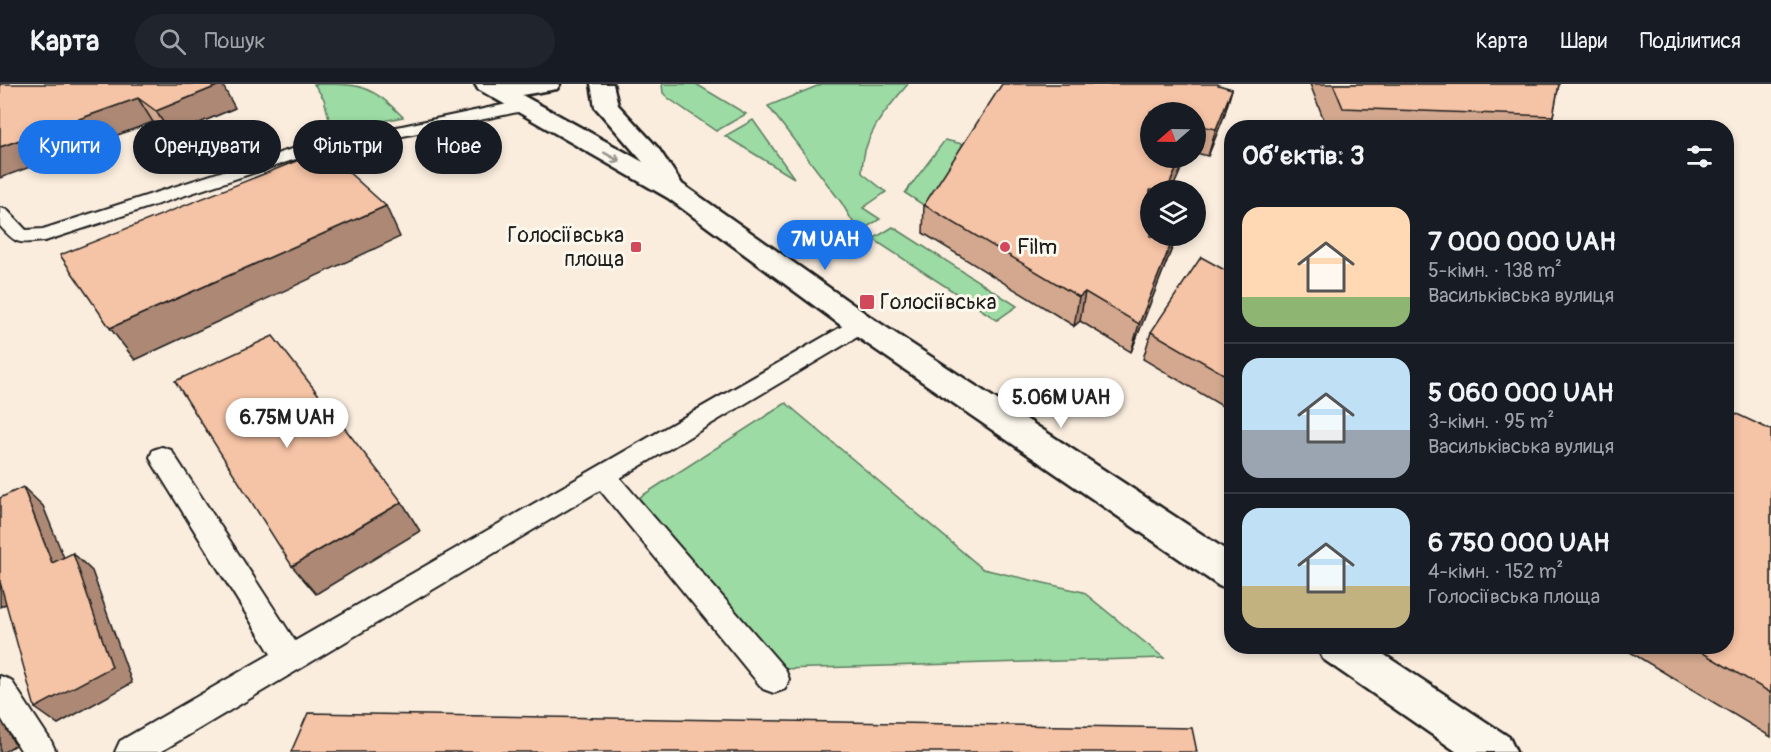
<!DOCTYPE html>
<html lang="uk">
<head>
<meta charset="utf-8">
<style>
  :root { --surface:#171b24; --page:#20242c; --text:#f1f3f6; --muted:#9ea1a6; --line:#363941; --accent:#1a73e8 }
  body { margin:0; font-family:Pangolin,sans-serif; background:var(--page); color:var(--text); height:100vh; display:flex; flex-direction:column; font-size:22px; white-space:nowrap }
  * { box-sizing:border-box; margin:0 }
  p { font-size:20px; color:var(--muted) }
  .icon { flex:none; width:33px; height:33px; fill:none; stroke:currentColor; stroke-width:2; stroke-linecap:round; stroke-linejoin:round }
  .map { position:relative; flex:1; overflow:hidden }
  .sheet { position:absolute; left:1224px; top:36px; width:510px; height:534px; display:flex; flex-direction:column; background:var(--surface); border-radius:24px; box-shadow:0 3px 9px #0003 }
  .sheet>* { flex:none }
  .banner { position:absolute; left:18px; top:36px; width:570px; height:54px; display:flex; gap:12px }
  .needle { width:39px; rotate:250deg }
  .controls { position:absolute; left:1140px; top:18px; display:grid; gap:12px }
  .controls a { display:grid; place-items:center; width:66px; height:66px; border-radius:50%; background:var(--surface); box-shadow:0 3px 9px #0003; font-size:30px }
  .price { position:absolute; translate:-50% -51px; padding:0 14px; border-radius:21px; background:#fff; color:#222; font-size:20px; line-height:39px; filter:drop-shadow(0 2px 3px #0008) }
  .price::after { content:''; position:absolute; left:50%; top:36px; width:18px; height:14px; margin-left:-9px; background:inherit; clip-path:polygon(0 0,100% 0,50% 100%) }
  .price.active { background:var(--accent); color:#fff }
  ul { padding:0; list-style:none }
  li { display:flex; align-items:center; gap:18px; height:150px; padding:0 18px }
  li+li { border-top:2px solid var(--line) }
  li span { display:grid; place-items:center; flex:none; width:168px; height:120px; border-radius:18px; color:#555 }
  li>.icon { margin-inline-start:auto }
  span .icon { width:72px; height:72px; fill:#fffc; stroke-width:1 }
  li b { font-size:26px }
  h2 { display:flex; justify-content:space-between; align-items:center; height:72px; padding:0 18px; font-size:26px }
  .tag { padding:0 21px; border-radius:27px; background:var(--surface); box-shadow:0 3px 9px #0003; font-size:21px; line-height:54px }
  .tag.active { background:var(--accent); color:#fff }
  header { display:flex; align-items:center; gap:36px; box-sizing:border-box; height:84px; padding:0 30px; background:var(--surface); border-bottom:2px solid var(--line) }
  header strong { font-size:28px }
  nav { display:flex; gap:33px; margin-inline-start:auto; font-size:21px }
  .search { width:420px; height:54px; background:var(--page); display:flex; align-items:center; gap:15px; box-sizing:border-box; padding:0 21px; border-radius:33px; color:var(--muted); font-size:22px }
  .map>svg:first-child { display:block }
  .green { fill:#9cdba3; stroke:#5c7c60; stroke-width:1.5 }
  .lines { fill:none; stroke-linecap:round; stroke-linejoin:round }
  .service-casing { stroke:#1c1c1c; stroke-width:4 }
  .secondary-casing { stroke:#1c1c1c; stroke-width:5 }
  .service { fill:#fbf7ec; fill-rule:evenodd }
  .secondary { fill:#fbf7ec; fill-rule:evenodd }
  .wall { fill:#d3a88e; stroke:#1c1c1c; stroke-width:1.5 }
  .shaded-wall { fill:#ac8874; stroke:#1c1c1c; stroke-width:1.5 }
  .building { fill:#f5c3a5; stroke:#1c1c1c; stroke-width:1.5 }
  .oneway { stroke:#97948e }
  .poi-dot { fill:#d1495b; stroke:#fbf7ec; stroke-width:2 }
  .labels { text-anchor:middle; stroke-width:6; stroke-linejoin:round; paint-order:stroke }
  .poi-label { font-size:21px; fill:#1c1c1c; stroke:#fbf7ec; text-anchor:start }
</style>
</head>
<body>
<header>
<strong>Карта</strong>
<div class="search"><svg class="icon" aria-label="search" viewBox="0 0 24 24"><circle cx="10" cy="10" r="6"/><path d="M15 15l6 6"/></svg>Пошук</div>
<nav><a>Карта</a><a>Шари</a><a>Поділитися</a></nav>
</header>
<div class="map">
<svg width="1771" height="668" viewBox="0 0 1771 668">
  <rect width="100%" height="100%" fill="#faedde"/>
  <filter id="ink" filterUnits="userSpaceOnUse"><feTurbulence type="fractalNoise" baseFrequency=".0167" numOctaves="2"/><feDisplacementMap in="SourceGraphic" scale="12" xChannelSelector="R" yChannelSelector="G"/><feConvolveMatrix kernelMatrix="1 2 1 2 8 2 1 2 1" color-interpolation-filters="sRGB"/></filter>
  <g filter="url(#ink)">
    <path class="green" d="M314 0C360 0 370 0 403 33L332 47 324 15Z
      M662 0H696L746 30 716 47 668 14 663 9Z
      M822 0H908C885 27 862 52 862 89L886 108 863 124 880 135 859 148 841 118 768 22Z
      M753 36 794 94 725 52Z
      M945 56 971 62 928 124 905 109Z
      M893 143 1017 222 997 236 873 155Z
      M786 319 983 485 1083 508 1164 574 781 585 634 417Z"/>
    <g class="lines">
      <defs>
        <path id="service" d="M526 16 532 17 534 21 532 25 302 73 45 157C18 159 18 162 0 142V124L7 126 26 146 43 145 292 65Z
          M861 234 869 236 872 241 869 246 620 394 785 585 789 595 785 605 774 609 763 605 600 406 160 668H115L120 657 271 570 153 380 150 373 153 366 162 363 171 366 295 557 853 236Z
          M0 592 11 596 51 657 56 668H22L0 633Z"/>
        <path id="secondary" d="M475 0H560L557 5 522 11 643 78 595 23 591 0H613L618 21 658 64 682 100 872 234 1232 470V507L1219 502 850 248 668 114 478 5Z
          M1317 562H1371L1509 653 1516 668H1457L1323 575Z"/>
      </defs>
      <use href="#service" class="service-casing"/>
      <use href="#secondary" class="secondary-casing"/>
      <use href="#service" class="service"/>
      <use href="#secondary" class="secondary"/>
    </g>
    <path class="wall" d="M0 0 235 24 171 51 153 38Z
      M1310 0H1559L1553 32 1546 44H1327Z
      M1218 1 1232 5 1224 32 1208 72 1196 69V28L1150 106 1174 159 1131 268 1080 237 1074 242 923 149 924 121Z
      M1232 190V328L1143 275 1151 248Z
      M1771 346V653L1620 562H1726Z"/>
    <path class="shaded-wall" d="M222 0 235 24 171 51 156 27Z
      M1232 5 1224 32 1208 72 1216 45Z
      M138 14 153 38 0 94V63Z
      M1181 74H1186L1172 106H1167Z
      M386 122 400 153 135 276 110 244Z
      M1174 152H1176L1174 159 1131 268 1139 240Z
      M1085 208 1080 237 1074 242 1079 213Z
      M23 403 43 422 73 496 52 479Z
      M402 418 420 447 316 510 292 482Z
      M73 469 92 487 132 599 58 640 35 624Z
      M0 496 21 512 0 523Z
      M0 634 15 661 4 668H0Z"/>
    <path class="building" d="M0 0H222L156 27 138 14 0 63Z
      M1002 0H1218V1L1232 5 1216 45 1196 41V28H1150V74H1181L1167 106H1150V152H1174L1139 240 1085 208 1079 213 924 121Z
      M1333 0H1559L1553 32 1343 24Z
      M324 66 386 122 110 244 60 171Z
      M1201 173 1232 190V295L1151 248Z
      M273 252 402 418 292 482 175 297Z
      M1726 325 1771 346V609L1691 562H1726Z
      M23 403 52 479 73 469 112 583 35 624 0 498V414Z
      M308 629 1192 644 1197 668H291Z"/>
    <defs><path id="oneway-shaft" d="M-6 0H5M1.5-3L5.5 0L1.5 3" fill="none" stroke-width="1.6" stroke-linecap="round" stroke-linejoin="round" transform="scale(1.5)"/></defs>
    <use class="oneway" href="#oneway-shaft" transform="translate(612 73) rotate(29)"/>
  </g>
  <g class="poi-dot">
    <rect x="630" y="157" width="12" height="12" rx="3"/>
    <circle cx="1005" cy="163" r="6"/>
    <rect x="859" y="210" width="16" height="16" rx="3"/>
  </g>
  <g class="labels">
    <g class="poi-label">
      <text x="624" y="158" text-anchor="end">Голосіївська<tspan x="624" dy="24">площа</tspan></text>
      <text x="1017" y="170">Film</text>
      <text x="880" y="225">Голосіївська</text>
    </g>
  </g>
</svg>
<div class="controls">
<a><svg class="needle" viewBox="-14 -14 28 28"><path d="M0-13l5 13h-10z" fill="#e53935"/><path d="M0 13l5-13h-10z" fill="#9ea1a6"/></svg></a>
<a><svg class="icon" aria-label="layers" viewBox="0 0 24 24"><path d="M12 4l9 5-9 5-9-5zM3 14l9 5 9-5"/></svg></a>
</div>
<b class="price active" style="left:825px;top:187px">7M UAH</b>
<b class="price" style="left:1061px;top:345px">5.06M UAH</b>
<b class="price" style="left:287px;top:365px">6.75M UAH</b>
<div class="banner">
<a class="tag active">Купити</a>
<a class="tag">Орендувати</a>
<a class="tag">Фільтри</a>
<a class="tag">Нове</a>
</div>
<section class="sheet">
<h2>Об’єктів: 3<svg class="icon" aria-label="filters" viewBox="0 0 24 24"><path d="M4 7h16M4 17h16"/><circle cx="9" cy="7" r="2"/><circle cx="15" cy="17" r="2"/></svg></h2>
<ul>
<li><span style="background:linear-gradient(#ffd9b3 75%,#8fb573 0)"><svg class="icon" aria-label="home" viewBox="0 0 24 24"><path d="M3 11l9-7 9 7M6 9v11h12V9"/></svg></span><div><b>7 000 000 UAH</b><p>5-кімн. · 138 m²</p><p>Васильківська вулиця</p></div></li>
<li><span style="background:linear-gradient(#bfe0f5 60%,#9aa5b1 0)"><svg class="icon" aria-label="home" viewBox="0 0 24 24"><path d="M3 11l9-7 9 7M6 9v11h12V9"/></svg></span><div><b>5 060 000 UAH</b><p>3-кімн. · 95 m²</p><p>Васильківська вулиця</p></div></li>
<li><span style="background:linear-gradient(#bfe0f5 65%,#c2b280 0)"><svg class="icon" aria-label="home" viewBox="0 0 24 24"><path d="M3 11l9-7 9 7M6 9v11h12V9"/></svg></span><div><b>6 750 000 UAH</b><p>4-кімн. · 152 m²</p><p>Голосіївська площа</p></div></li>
</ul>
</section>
</div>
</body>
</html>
